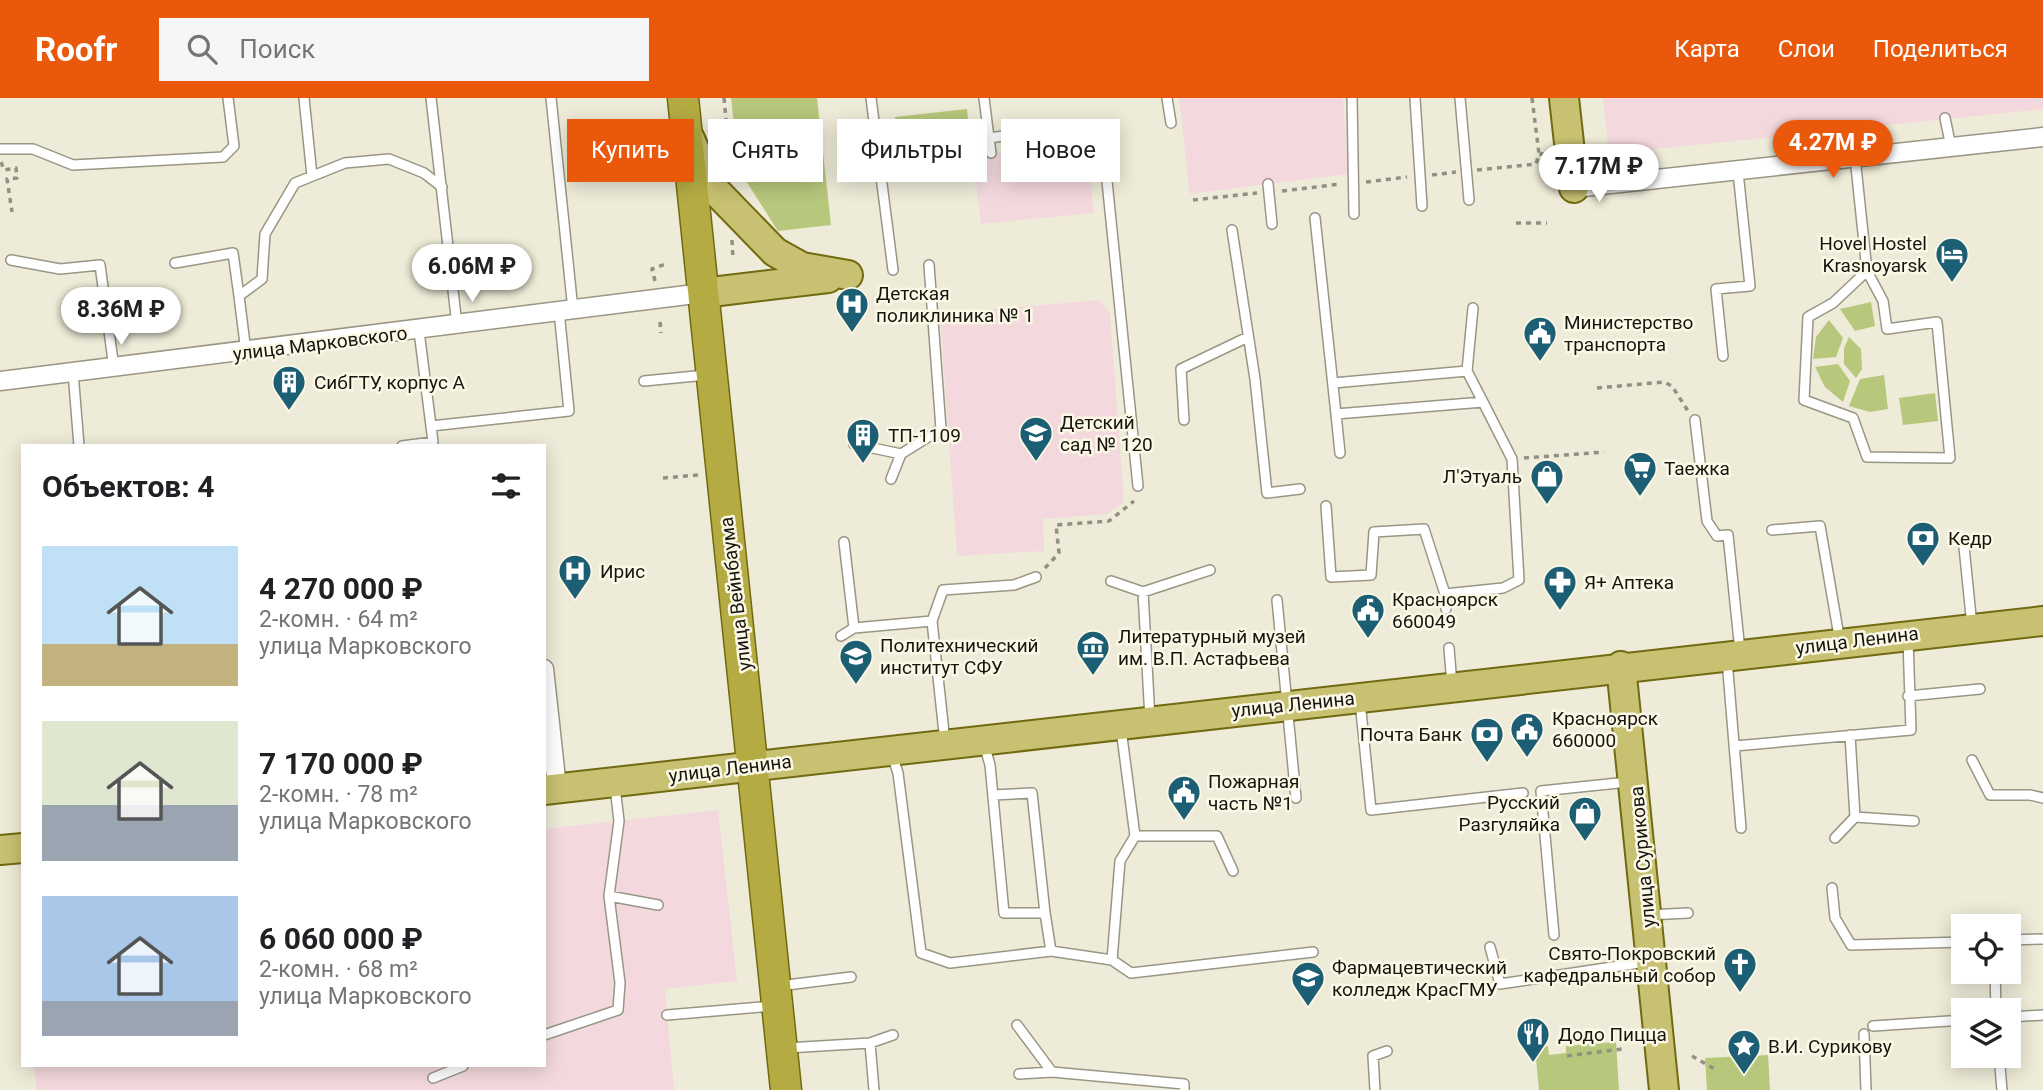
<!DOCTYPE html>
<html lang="ru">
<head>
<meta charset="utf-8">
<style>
  :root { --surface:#fff; --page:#f6f6f6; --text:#202124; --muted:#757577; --accent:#ea580c }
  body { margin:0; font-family:Roboto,sans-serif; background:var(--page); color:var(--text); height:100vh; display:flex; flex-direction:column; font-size:26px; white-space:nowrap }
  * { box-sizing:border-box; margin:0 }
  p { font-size:23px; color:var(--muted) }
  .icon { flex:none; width:38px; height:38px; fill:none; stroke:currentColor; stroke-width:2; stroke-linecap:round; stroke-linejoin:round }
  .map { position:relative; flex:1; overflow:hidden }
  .drawer { position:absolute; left:21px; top:346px; width:525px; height:623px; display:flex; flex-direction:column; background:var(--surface); border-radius:0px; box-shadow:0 4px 18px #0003 }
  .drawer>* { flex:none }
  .hud { position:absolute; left:567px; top:21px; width:665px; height:63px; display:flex; gap:14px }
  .tools { position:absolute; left:1951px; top:816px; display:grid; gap:14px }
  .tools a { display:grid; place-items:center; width:70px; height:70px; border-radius:0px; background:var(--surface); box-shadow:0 4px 18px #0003; font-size:35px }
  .price { position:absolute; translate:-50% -60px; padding:0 16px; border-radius:24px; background:#fff; color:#222; font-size:23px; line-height:46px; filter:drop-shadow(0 2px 4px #0008) }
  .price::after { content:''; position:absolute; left:50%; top:42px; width:21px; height:16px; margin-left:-10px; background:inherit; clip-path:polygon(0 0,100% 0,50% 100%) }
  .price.current { background:var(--accent); color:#fff }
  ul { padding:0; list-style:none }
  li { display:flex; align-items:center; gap:21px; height:175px; padding:0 21px }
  li span { display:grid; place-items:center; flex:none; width:196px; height:140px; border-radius:0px; color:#555 }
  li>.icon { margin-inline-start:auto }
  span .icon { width:84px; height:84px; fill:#fffc; stroke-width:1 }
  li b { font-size:30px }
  h2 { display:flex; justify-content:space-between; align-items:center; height:84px; padding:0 21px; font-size:30px }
  .pill { padding:0 24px; border-radius:0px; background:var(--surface); box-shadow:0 4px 18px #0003; font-size:24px; line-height:63px }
  .pill.current { background:var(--accent); color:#fff }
  header { display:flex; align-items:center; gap:42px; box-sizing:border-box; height:98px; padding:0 35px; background:var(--accent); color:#fff }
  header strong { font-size:33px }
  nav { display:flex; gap:38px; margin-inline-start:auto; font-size:24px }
  .search { width:490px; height:63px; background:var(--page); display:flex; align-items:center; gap:18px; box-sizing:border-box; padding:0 24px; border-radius:0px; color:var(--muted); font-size:26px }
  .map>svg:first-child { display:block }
  .education { fill:#f3d9de }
  .green { fill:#b7c77b }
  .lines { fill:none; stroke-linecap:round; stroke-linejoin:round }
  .service-casing { stroke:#999685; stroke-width:12 }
  .minor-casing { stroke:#999685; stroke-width:21 }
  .primary-casing { stroke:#716a11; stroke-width:32 }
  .trunk-casing { stroke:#716a11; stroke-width:33 }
  .path { stroke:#929082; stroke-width:3.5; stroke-dasharray:5 5; stroke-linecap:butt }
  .service { stroke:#fff; stroke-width:9 }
  .minor { stroke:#fff; stroke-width:18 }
  .primary { stroke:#c7c171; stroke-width:28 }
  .trunk { stroke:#b4ac42; stroke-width:30 }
  .labels { text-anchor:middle; stroke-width:5; stroke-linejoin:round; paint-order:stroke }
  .poi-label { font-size:19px; fill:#17150f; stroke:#fcf8e6; text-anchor:start }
  .street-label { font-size:19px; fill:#17150f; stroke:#fcf8e6 }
</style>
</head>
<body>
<header>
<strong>Roofr</strong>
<div class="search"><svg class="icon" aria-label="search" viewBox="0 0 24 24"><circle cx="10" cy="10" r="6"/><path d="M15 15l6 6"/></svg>Поиск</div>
<nav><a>Карта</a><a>Слои</a><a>Поделиться</a></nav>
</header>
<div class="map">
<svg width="2043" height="992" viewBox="0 0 2043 992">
  <rect width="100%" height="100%" fill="#eeebd8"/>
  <path class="education" d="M1179 0H1343L1348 76 1190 96Z
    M1603 0H2043V11L1609 56Z
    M1080 45 1088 53 1094 115 981 126 974 68 991 55Z
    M1099 202 1110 215 1124 404 1107 416 1043 421 1044 453 957 458 940 216Z
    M718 712 737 883 665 891 674 992H37L34 968H544V731Z"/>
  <path class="green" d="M731 0H817L831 127 778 133 739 72Z
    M967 11 971 51 900 59 895 19Z
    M1871 204 1875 228 1855 233 1840 211Z
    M1829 222 1843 240 1836 259 1813 261 1816 239Z
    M1849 239 1861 251 1862 271 1856 280 1844 266V250Z
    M1838 266 1850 283 1843 304 1825 289 1815 269Z
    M1884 277 1888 311 1870 314 1849 308 1860 281Z
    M1935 295 1938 323 1903 327 1899 300Z
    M1616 944 1619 992H1539L1535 950 1548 948 1549 957 1566 955V948Z
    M1768 957 1770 992H1707L1705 960Z"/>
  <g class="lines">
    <defs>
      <path id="service" d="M304 0 312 78
        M431 0 457 227
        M551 0 573 212
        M871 0 893 172
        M984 0 989 40 1084 27 1102 34 1138 388
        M1167 0 1171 25
        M1352 0 1354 116
        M1415 0 1422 108
        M1460 0 1469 102
        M1945 20 1951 49
        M1827 32 1831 63
        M989 40 991 55
        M0 51H33L73 67 223 59 234 48 228 0
        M1855 59 1867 173
        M1268 86 1272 126
        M1315 120 1336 316 1483 304 1467 273 1473 210
        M1232 132 1255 281 1267 395 1300 391
        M11 162 60 171 100 167 114 270
        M175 165 233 155 239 198
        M1867 173 1883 203 1887 231 1937 224 1950 360 1867 359 1853 320 1804 302 1808 219 1833 205Z
        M246 254 239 198 262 181 265 136 295 85 345 65 389 61 424 75 442 89
        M1723 258 1716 191 1750 188 1738 74
        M73 274 79 348
        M644 283 706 277
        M1333 285 1467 273
        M1336 316 1340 355
        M1184 322 1181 271 1248 239
        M1695 322 1707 423 1717 438 1728 437 1740 553
        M1119 327 1132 326
        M431 328 569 313 559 213
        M854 346 901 356 941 331 929 167
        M402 348 433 344 419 233
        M891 381 901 356
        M1326 408 1331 479 1371 477 1374 434 1424 431 1445 496 1503 490 1519 482 1512 361 1483 304
        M1772 432 1820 428 1840 544
        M844 444 854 530
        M1964 449 1972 528
        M1111 483 1143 494
        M1445 496 1446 511
        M1277 502 1296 700
        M932 523 943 492 1014 487 1036 479
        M841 538 854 530 932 523 945 644
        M1449 550 1452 587
        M1727 562 1741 730
        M1908 598 1980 591
        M1360 603 1371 712 1523 695
        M1150 621 1143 494 1210 472
        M1850 637 1855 719 1914 723
        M984 646 990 667 1004 815H1045L1032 695 993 697
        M1735 648 1911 632 1908 541
        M892 657 898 675 921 855 950 865 1051 853
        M1972 662 1990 697H2030L2043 700
        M1135 738H1217L1233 773
        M1835 740 1855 719
        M1832 790 1835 820 1851 847 1964 844
        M609 798 658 807
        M1045 815 1051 853 1112 862 1120 763 1135 738 1121 631
        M1648 817 1688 815
        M1554 837 1541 693 1628 684
        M2009 842 2043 841
        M1490 849 1500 886 1646 864
        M1112 862 1131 875 1313 854
        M1995 873 1996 912
        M779 888 851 879
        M667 917 773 908
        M2009 919 2043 917
        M1017 927 1052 974 1184 986V992
        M1873 928 1964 922
        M1864 936 1866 992
        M544 937 618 912 620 885 609 798 619 723 615 689
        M870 945 874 992
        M787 950 870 945 893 937
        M1999 957 2002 992
        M1019 976 1052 974
        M433 980 463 968
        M1375 992 1373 958 1387 953"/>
      <path id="minor" d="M1574 90 2043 39
        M0 283 703 195
        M544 571 557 690"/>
      <path id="primary" d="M1564 0 1574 90
        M690 41 710 87 775 154 802 169 848 177
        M703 195 828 180
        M1621 568 1664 992
        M544 692 2043 523
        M0 752 23 750"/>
      <path id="trunk" d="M683 0 786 992"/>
    </defs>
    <use href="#service" class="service-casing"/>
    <use href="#minor" class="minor-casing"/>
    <use href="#primary" class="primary-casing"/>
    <use href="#trunk" class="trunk-casing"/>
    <path class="path" d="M724 0 731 76
      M1532 0 1539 56
      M1 64 4 72 16 70 17 80 7 81 12 114
      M1477 72 1536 66 1539 56H1546
      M1432 77 1456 74
      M1366 84 1407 79
      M1282 93 1341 86
      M1193 102 1257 95
      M1516 125H1547
      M732 142 733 161
      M655 183 652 171 668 165
      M660 224 661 235
      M1597 290 1664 284 1672 288 1688 313
      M1524 360 1604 354
      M663 380 698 377
      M1045 470 1059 455 1056 427 1109 423 1134 403
      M1567 958 1622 951
      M1692 958 1718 973"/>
    <use href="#service" class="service"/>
    <use href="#minor" class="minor"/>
    <use href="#primary" class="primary"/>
    <use href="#trunk" class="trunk"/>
  </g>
  <defs>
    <symbol id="hotel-pin" viewBox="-11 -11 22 30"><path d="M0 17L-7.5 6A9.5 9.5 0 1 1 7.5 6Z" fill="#1c5e73" stroke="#fcf8e6"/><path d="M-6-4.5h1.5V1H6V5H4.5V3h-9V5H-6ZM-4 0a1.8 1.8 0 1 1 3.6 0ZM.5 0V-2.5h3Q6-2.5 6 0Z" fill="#fff"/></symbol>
    <symbol id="hospital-pin" viewBox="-11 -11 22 30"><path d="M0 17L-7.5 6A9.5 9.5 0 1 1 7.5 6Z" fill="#1c5e73" stroke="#fcf8e6"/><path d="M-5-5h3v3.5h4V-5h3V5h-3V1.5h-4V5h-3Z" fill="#fff"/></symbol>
    <symbol id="civic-pin" viewBox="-11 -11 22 30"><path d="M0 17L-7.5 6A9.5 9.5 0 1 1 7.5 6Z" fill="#1c5e73" stroke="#fcf8e6"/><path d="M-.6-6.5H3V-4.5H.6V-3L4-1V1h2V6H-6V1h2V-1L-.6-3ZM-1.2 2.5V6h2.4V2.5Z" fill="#fff"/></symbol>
    <symbol id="building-pin" viewBox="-11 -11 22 30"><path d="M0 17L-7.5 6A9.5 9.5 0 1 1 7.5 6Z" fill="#1c5e73" stroke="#fcf8e6"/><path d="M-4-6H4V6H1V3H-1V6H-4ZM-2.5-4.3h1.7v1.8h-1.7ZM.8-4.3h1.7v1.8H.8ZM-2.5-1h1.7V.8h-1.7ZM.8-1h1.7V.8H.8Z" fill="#fff"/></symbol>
    <symbol id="school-pin" viewBox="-11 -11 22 30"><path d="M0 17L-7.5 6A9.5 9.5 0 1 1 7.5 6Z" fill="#1c5e73" stroke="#fcf8e6"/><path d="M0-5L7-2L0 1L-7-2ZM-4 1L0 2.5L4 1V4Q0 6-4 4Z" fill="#fff"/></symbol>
    <symbol id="supermarket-pin" viewBox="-11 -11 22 30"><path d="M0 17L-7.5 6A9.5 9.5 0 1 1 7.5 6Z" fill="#1c5e73" stroke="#fcf8e6"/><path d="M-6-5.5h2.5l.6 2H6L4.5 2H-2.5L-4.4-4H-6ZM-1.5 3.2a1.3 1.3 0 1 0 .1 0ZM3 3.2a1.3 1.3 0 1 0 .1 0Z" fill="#fff"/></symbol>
    <symbol id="shop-pin" viewBox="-11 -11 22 30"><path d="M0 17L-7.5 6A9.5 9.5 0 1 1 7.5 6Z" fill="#1c5e73" stroke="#fcf8e6"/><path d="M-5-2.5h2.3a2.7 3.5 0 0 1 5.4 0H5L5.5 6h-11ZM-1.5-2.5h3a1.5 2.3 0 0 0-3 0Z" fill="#fff"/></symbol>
    <symbol id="bank-pin" viewBox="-11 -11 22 30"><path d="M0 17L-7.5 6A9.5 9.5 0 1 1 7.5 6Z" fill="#1c5e73" stroke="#fcf8e6"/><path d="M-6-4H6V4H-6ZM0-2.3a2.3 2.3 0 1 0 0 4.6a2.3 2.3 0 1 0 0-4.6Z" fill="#fff"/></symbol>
    <symbol id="pharmacy-pin" viewBox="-11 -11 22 30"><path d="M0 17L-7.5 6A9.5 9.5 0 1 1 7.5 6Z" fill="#1c5e73" stroke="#fcf8e6"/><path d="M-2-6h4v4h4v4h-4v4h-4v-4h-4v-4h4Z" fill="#fff"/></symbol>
    <symbol id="museum-pin" viewBox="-11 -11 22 30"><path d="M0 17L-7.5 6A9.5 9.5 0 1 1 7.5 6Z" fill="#1c5e73" stroke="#fcf8e6"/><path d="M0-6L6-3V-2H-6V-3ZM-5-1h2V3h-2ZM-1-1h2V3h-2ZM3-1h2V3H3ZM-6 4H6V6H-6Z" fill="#fff"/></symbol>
    <symbol id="university-pin" viewBox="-11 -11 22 30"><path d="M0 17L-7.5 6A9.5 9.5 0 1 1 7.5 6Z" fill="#1c5e73" stroke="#fcf8e6"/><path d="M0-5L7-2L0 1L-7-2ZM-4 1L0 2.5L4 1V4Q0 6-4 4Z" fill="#fff"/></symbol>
    <symbol id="church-pin" viewBox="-11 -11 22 30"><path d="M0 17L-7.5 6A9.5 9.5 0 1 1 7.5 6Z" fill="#1c5e73" stroke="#fcf8e6"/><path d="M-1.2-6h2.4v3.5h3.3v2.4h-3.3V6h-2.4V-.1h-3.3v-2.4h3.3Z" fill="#fff"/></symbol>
    <symbol id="restaurant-pin" viewBox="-11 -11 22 30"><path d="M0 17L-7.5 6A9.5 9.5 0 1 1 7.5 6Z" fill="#1c5e73" stroke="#fcf8e6"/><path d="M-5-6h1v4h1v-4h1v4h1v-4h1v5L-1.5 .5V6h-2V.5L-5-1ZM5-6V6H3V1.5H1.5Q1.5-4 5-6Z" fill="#fff"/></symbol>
    <symbol id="sight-pin" viewBox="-11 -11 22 30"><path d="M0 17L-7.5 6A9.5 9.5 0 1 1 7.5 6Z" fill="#1c5e73" stroke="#fcf8e6"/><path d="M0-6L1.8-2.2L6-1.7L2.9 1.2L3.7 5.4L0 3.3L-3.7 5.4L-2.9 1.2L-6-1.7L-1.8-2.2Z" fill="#fff"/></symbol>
  </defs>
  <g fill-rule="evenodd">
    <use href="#hotel-pin" x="1933" y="137" width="38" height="52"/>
    <use href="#hospital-pin" x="833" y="187" width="38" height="52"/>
    <use href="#civic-pin" x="1521" y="216" width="38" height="52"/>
    <use href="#building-pin" x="270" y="265" width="38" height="52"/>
    <use href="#school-pin" x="1017" y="316" width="38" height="52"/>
    <use href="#building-pin" x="844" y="318" width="38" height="52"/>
    <use href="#supermarket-pin" x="1621" y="351" width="38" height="52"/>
    <use href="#shop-pin" x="1528" y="359" width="38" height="52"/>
    <use href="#bank-pin" x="1904" y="421" width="38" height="52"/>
    <use href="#hospital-pin" x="556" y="454" width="38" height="52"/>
    <use href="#pharmacy-pin" x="1541" y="465" width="38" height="52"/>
    <use href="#civic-pin" x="1349" y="493" width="38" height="52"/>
    <use href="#museum-pin" x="1074" y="530" width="38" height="52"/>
    <use href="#university-pin" x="837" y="539" width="38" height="52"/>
    <use href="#civic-pin" x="1508" y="612" width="38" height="52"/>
    <use href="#bank-pin" x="1468" y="617" width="38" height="52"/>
    <use href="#civic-pin" x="1165" y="675" width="38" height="52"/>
    <use href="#shop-pin" x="1566" y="696" width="38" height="52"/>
    <use href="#church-pin" x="1721" y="847" width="38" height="52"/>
    <use href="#university-pin" x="1289" y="861" width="38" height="52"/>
    <use href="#restaurant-pin" x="1514" y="917" width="38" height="52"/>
    <use href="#sight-pin" x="1725" y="929" width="38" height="52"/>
  </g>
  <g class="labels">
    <g class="poi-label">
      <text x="1927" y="152" text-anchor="end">Hovel Hostel<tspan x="1927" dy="22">Krasnoyarsk</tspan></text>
      <text x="876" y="202">Детская<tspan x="876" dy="22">поликлиника № 1</tspan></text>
      <text x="1564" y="231">Министерство<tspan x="1564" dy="22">транспорта</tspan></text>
      <text x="314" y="291">СибГТУ, корпус А</text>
      <text x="1060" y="331">Детский<tspan x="1060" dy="22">сад № 120</tspan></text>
      <text x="888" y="344">ТП-1109</text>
      <text x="1664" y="377">Таежка</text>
      <text x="1522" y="385" text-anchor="end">Л'Этуаль</text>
      <text x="1948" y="447">Кедр</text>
      <text x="600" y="480">Ирис</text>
      <text x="1584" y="491">Я+ Аптека</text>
      <text x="1392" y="508">Красноярск<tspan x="1392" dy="22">660049</tspan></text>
      <text x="1118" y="545">Литературный музей<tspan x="1118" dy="22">им. В.П. Астафьева</tspan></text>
      <text x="880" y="554">Политехнический<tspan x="880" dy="22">институт СФУ</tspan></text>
      <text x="1552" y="627">Красноярск<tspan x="1552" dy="22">660000</tspan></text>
      <text x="1462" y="643" text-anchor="end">Почта Банк</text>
      <text x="1208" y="690">Пожарная<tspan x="1208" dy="22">часть №1</tspan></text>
      <text x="1560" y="711" text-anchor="end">Русский<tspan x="1560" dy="22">Разгуляйка</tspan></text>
      <text x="1716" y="862" text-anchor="end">Свято-Покровский<tspan x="1716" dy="22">кафедральный собор</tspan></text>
      <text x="1332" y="876">Фармацевтический<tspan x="1332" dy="22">колледж КрасГМУ</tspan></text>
      <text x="1558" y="943">Додо Пицца</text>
      <text x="1768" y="955">В.И. Сурикову</text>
    </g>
    <g class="street-label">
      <text transform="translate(320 245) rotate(-7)" y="7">улица Марковского</text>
      <text transform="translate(735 496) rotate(-97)" y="7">улица Вейнбаума</text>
      <text transform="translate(1857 542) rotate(-7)" y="7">улица Ленина</text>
      <text transform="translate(1293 606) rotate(-6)" y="7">улица Ленина</text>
      <text transform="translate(730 670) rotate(-7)" y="7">улица Ленина</text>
      <text transform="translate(1642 759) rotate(-95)" y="7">улица Сурикова</text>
    </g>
  </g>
</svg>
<div class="tools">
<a><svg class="icon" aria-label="locate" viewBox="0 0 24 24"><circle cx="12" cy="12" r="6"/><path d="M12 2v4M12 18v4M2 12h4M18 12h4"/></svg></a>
<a><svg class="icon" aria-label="layers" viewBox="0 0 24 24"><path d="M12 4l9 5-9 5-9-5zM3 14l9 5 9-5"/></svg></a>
</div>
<b class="price current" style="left:1833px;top:82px">4.27M ₽</b>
<b class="price" style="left:1599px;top:106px">7.17M ₽</b>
<b class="price" style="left:472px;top:206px">6.06M ₽</b>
<b class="price" style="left:121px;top:249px">8.36M ₽</b>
<div class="hud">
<a class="pill current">Купить</a>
<a class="pill">Снять</a>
<a class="pill">Фильтры</a>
<a class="pill">Новое</a>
</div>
<section class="drawer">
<h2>Объектов: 4<svg class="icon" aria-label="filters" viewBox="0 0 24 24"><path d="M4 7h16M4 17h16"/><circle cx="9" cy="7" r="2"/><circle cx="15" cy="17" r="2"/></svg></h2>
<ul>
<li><span style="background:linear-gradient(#bfe0f5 70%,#c2b280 0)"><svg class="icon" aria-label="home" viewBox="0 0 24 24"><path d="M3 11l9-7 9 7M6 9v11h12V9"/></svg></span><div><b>4 270 000 ₽</b><p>2-комн. · 64 m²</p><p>улица Марковского</p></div></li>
<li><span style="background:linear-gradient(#dfe7d0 60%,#9aa5b1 0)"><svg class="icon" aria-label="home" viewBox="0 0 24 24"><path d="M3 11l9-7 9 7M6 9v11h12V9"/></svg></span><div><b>7 170 000 ₽</b><p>2-комн. · 78 m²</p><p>улица Марковского</p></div></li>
<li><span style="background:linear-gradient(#a9c7e8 75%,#9aa5b1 0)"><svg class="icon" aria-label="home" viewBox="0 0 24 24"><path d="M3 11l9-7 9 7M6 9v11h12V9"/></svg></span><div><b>6 060 000 ₽</b><p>2-комн. · 68 m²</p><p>улица Марковского</p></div></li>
</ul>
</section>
</div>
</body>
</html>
